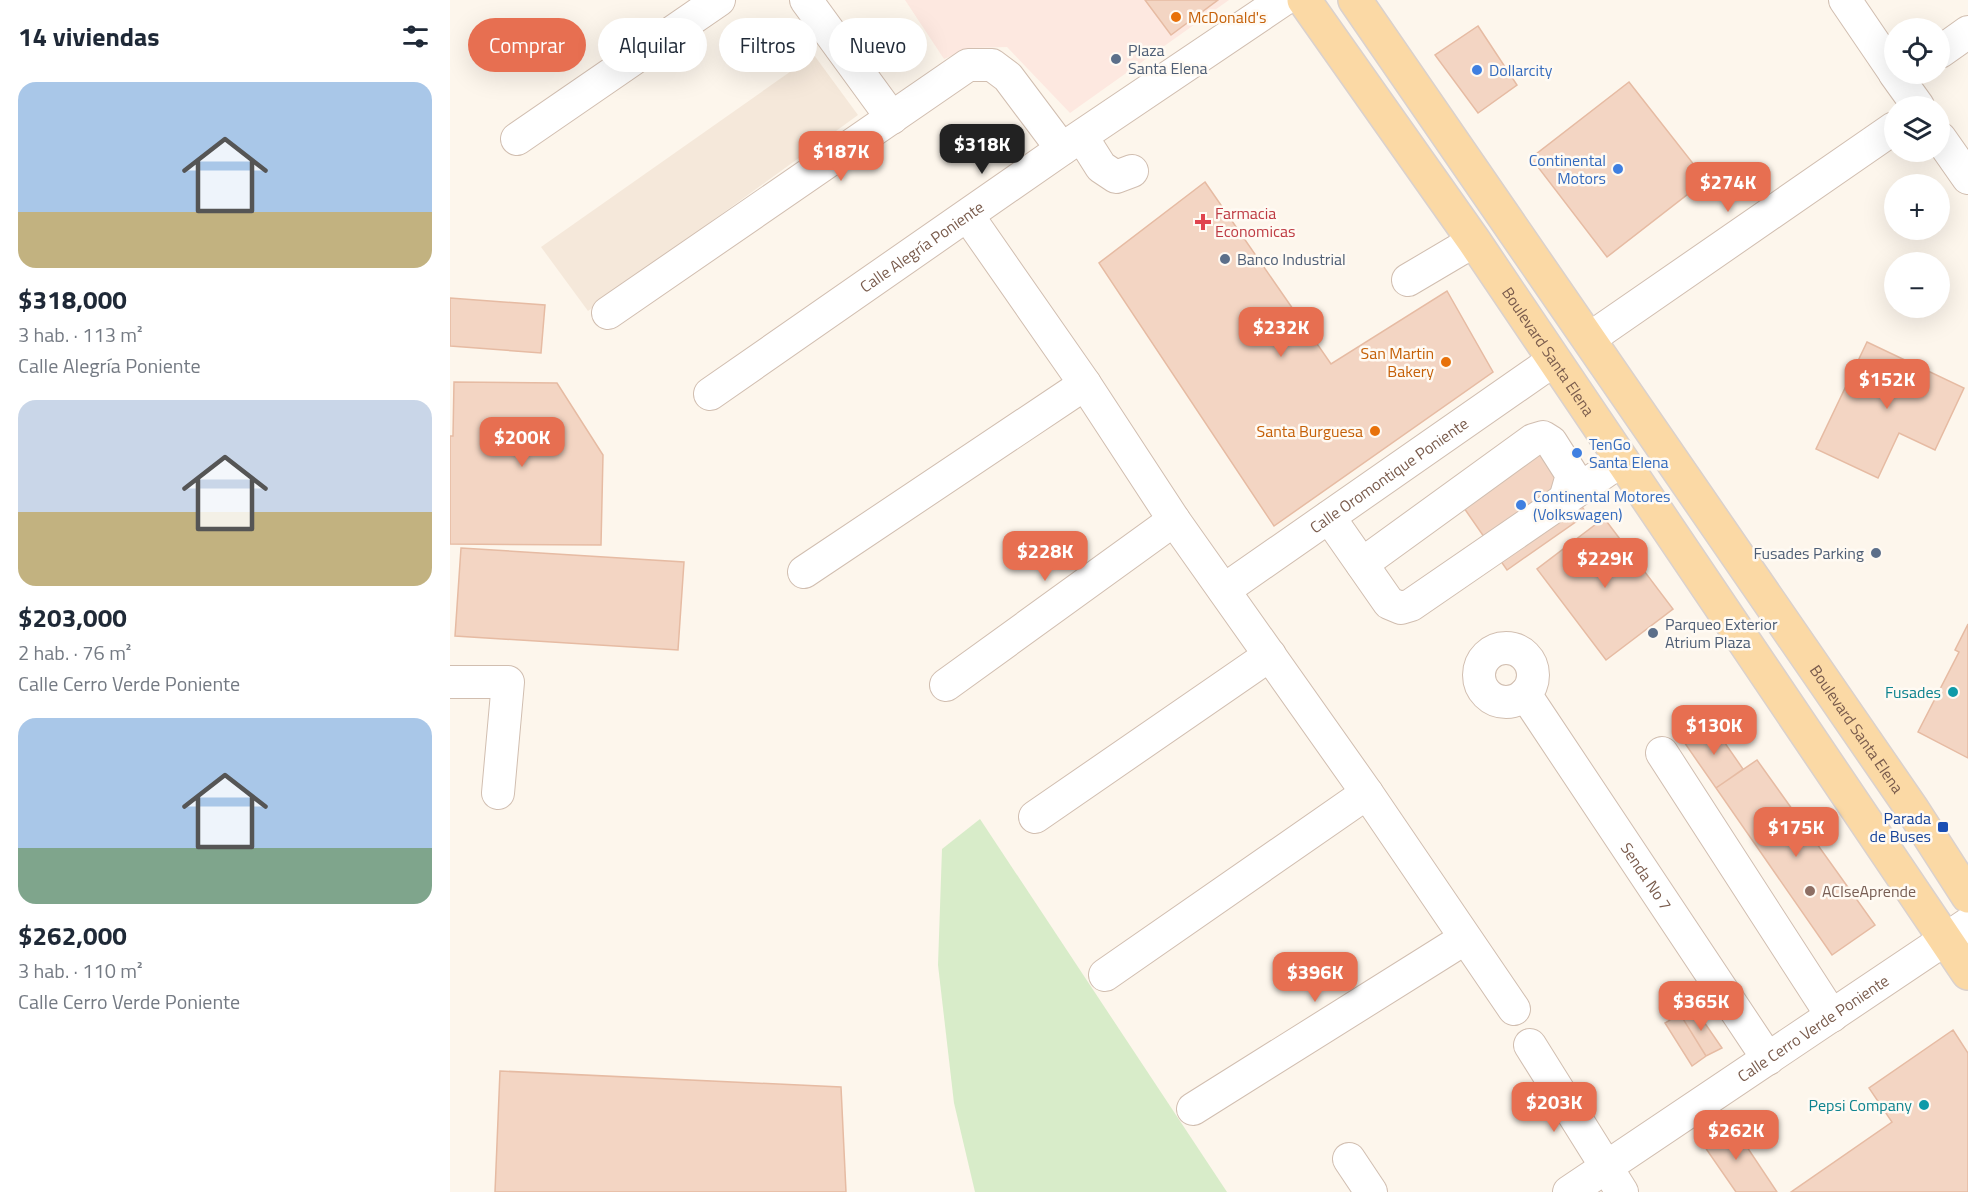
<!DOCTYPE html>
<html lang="es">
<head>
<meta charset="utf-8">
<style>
  :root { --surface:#fff; --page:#f2f2f3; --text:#1f2937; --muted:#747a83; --accent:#e76f51 }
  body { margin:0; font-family:"Titillium Web",sans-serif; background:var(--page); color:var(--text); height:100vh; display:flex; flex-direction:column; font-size:22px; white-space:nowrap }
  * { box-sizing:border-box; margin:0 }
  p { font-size:20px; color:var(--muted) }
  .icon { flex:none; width:33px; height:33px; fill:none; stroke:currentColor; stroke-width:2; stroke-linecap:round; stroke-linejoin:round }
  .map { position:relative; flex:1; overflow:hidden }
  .side { display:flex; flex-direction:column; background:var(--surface); width:450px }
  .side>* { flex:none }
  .hud { position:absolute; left:18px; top:18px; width:570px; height:54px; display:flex; gap:12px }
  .controls { position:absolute; left:1434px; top:18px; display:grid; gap:12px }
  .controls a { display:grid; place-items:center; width:66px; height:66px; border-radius:50%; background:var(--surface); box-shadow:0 6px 24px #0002; font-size:30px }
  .price { position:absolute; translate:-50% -51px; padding:0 14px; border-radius:12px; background:var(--accent); color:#fff; font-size:20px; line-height:39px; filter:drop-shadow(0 2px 3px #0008) }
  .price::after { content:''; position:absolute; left:50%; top:36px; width:18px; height:14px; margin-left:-9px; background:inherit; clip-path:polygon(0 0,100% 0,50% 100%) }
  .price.selected { background:#222; color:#fff }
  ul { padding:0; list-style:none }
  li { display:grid; align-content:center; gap:12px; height:318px; padding:0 18px }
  li span { display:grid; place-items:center; height:186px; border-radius:18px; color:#555 }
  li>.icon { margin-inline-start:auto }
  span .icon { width:108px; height:108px; fill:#fffc; stroke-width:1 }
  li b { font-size:26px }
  h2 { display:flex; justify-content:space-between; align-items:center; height:72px; padding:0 18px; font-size:26px }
  .chip { padding:0 21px; border-radius:27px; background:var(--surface); box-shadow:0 6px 24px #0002; font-size:21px; line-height:54px }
  .chip.selected { background:var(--accent); color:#fff }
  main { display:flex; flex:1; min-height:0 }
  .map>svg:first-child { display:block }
  .residential { fill:#f5e8da }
  .commercial { fill:#fde8e0 }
  .green { fill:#d8ecc9 }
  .building { fill:#f3d5c3; stroke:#e6bba3; stroke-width:1.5 }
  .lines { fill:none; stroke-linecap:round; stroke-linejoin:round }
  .minor-casing { stroke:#d1beb0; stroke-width:34 }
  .major-casing { stroke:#dad1cd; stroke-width:36 }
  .minor { stroke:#fff; stroke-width:32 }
  .major { stroke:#fbd9a5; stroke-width:33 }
  .food-dot { fill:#e8710a; stroke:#fffaf3; stroke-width:2 }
  .service-dot { fill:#5c6f8a; stroke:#fffaf3; stroke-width:2 }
  .shop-dot { fill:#3f7fe0; stroke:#fffaf3; stroke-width:2 }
  .health-dot { fill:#e0444e; stroke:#fffaf3; stroke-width:2 }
  .culture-dot { fill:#0f9aa8; stroke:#fffaf3; stroke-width:2 }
  .transit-dot { fill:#1a4fb4; stroke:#fffaf3; stroke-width:2 }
  .education-dot { fill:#8d6e63; stroke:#fffaf3; stroke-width:2 }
  .labels { text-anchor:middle; stroke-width:5; stroke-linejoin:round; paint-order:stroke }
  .food-label { font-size:16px; fill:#c56008; stroke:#fffaf3; text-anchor:end }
  .service-label { font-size:16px; fill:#4e5e75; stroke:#fffaf3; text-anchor:start }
  .shop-label { font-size:16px; fill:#366cbe; stroke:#fffaf3; text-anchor:start }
  .health-label { font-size:16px; fill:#be3a42; stroke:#fffaf3; text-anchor:start }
  .street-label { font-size:16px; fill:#7a5c4d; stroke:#fffaf3 }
  .culture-label { font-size:16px; fill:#0d838f; stroke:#fffaf3; text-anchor:end }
  .transit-label { font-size:16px; fill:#164399; stroke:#fffaf3; text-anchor:end }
  .education-label { font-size:16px; fill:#785e54; stroke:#fffaf3; text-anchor:start }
</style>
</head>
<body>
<main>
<section class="side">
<h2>14 viviendas<svg class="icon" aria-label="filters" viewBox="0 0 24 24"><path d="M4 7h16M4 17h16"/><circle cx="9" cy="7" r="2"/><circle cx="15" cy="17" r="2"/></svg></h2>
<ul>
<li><span style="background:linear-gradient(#a9c7e8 70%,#c2b280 0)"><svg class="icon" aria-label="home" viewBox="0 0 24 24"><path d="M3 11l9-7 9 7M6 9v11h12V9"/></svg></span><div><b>$318,000</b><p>3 hab. · 113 m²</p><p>Calle Alegría Poniente</p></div></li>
<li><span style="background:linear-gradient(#c9d6e8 60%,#c2b280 0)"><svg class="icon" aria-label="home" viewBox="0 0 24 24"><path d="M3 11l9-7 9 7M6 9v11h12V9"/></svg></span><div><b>$203,000</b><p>2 hab. · 76 m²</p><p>Calle Cerro Verde Poniente</p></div></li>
<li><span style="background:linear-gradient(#a9c7e8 70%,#7fa58c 0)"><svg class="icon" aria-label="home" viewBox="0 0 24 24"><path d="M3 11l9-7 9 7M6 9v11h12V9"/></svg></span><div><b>$262,000</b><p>3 hab. · 110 m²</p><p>Calle Cerro Verde Poniente</p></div></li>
</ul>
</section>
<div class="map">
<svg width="1518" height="1192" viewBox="0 0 1518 1192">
  <rect width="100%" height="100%" fill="#fdf6ec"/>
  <path class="residential" d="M364 55 408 115 138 311 91 247Z"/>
  <path class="commercial" d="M455 0H779L620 113 557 47 520 48 494 59Z"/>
  <path class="green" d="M530 819 777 1192H525L504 1103 488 965 492 849Z"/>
  <path class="building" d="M695 0H768L721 35Z
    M1028 26 1067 85 1028 113 985 55Z
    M1179 82 1256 180 1157 257 1081 158Z
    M755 182 881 364 997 291 1043 372 824 526 649 263Z
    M0 298 95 305 91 353 0 346Z
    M1417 342 1514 388 1485 450 1449 433 1428 478 1366 449Z
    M4 382 107 383 153 455 151 545 0 544V436H3Z
    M1085 439 1137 514 1057 570 1005 495Z
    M1154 518 1223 609 1156 660 1087 569Z
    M11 548 234 562 228 650 5 636Z
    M1518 624V758L1468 732 1509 652 1505 650Z
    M1261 723 1293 769 1266 788 1234 742Z
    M1307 760 1425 925 1382 955 1266 788Z
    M1243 1006 1272 1048 1256 1056 1230 1014Z
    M1230 1014 1256 1056 1242 1066 1215 1023Z
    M1503 1030 1518 1053V1192H1341L1442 1122 1419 1088Z
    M50 1071 391 1087 396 1192H45Z
    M1279 1120 1327 1192H1286L1250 1140Z"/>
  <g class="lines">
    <defs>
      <g id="minor">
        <path d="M356 0 442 118"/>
        <path d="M1395 0 1444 72"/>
        <path d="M1490 52 1518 32"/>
        <path d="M1445 74 1468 106"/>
        <path d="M632 137 651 167 666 177 682 171"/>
        <path d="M1490 138 1518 178"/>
        <path d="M67 139 269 0"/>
        <path d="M518 216 635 384 724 520 917 793 1064 1009"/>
        <path d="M958 280 1024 241"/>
        <path d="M158 313 518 65H542L558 77 612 149"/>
        <path d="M1139 339 1444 128"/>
        <path id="s1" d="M260 394 612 149 833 0"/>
        <path d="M879 517 939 603 951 608 961 605 1172 460"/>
        <path d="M912 564 1083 440 1093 437 1101 442 1122 475 1114 503"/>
        <path d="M354 572 635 384"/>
        <path id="s2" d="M774 590 1104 360"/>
        <circle cx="1056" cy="675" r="27"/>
        <path d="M0 682H58L48 793"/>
        <path d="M496 685 724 520"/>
        <path id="s3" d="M1075 694 1318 1059"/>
        <path d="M1212 753 1382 1016"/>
        <path d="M585 817 820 655"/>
        <path d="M655 975 917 793"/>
        <path d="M1080 1045 1172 1192"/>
        <path d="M743 1109 1014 939"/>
        <path d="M899 1159 921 1192"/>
        <path id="s4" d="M1119 1192 1518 924"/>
      </g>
      <g id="major">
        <path id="s5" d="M854 0 1024 241 1518 973"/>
        <path id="s6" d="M905 0 1462 809 1518 896"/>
      </g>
    </defs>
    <use href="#minor" class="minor-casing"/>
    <use href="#major" class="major-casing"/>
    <use href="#minor" class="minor"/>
    <use href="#major" class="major"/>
  </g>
  <g class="food-dot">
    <circle cx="726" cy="17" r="6"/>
    <circle cx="996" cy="362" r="6"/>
    <circle cx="925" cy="431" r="6"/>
  </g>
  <g class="service-dot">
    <circle cx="666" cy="59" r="6"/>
    <circle cx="775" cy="259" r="6"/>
    <circle cx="1426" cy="553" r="6"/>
    <circle cx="1203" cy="633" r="6"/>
  </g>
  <g class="shop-dot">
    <circle cx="1027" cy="70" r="6"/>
    <circle cx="1168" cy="169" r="6"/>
    <circle cx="1127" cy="453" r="6"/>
    <circle cx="1071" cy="505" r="6"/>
  </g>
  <path class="health-dot" d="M750 213h6v6h6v6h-6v6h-6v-6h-6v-6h6z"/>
  <g class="culture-dot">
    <circle cx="1503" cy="692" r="6"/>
    <circle cx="1474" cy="1105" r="6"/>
  </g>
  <rect class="transit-dot" x="1487" y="821" width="12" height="12" rx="3"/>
  <circle class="education-dot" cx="1360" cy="891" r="6"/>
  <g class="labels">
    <g class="food-label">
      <text x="738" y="23" text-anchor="start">McDonald's</text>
      <text x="984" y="359">San Martin<tspan x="984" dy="18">Bakery</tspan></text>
      <text x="913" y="437">Santa Burguesa</text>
    </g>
    <g class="service-label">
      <text x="678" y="56">Plaza<tspan x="678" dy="18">Santa Elena</tspan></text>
      <text x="787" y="265">Banco Industrial</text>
      <text x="1414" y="559" text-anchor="end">Fusades Parking</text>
      <text x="1215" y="630">Parqueo Exterior<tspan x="1215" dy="18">Atrium Plaza</tspan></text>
    </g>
    <g class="shop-label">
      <text x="1039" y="76">Dollarcity</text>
      <text x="1156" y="166" text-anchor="end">Continental<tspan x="1156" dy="18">Motors</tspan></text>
      <text x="1139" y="450">TenGo<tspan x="1139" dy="18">Santa Elena</tspan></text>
      <text x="1083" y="502">Continental Motores<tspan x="1083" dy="18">(Volkswagen)</tspan></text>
    </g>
    <g class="health-label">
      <text x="765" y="219">Farmacia<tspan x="765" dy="18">Economicas</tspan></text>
    </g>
    <g class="street-label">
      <text dy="6" stroke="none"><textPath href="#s1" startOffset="258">Calle Alegría Poniente</textPath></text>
      <text dy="6" stroke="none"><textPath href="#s5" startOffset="428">Boulevard Santa Elena</textPath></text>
      <text dy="6" stroke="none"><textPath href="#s2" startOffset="201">Calle Oromontique Poniente</textPath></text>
      <text dy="6" stroke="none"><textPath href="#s6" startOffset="885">Boulevard Santa Elena</textPath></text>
      <text dy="6" stroke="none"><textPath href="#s3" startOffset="219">Senda No 7</textPath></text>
      <text dy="6" stroke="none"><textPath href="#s4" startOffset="294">Calle Cerro Verde Poniente</textPath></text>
    </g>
    <g class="culture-label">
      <text x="1491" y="698">Fusades</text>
      <text x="1462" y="1111">Pepsi Company</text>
    </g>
    <g class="transit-label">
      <text x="1481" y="824">Parada<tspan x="1481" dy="18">de Buses</tspan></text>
    </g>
    <g class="education-label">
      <text x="1372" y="897">ACIseAprende</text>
    </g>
  </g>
</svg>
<div class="controls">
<a><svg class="icon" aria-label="locate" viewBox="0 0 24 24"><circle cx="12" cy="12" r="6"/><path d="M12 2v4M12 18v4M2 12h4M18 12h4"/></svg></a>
<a><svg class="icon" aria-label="layers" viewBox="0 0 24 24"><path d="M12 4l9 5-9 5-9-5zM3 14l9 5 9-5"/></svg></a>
<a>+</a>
<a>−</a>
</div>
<b class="price selected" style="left:532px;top:175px">$318K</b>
<b class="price" style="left:391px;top:182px">$187K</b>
<b class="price" style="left:1278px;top:213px">$274K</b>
<b class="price" style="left:831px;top:358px">$232K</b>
<b class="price" style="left:1437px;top:410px">$152K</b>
<b class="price" style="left:72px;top:468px">$200K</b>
<b class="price" style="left:595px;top:582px">$228K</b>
<b class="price" style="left:1155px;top:589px">$229K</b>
<b class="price" style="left:1264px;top:756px">$130K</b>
<b class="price" style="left:1346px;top:858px">$175K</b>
<b class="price" style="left:865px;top:1003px">$396K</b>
<b class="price" style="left:1251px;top:1032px">$365K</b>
<b class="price" style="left:1104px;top:1133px">$203K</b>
<b class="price" style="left:1286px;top:1161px">$262K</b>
<div class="hud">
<a class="chip selected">Comprar</a>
<a class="chip">Alquilar</a>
<a class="chip">Filtros</a>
<a class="chip">Nuevo</a>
</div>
</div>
</main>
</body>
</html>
